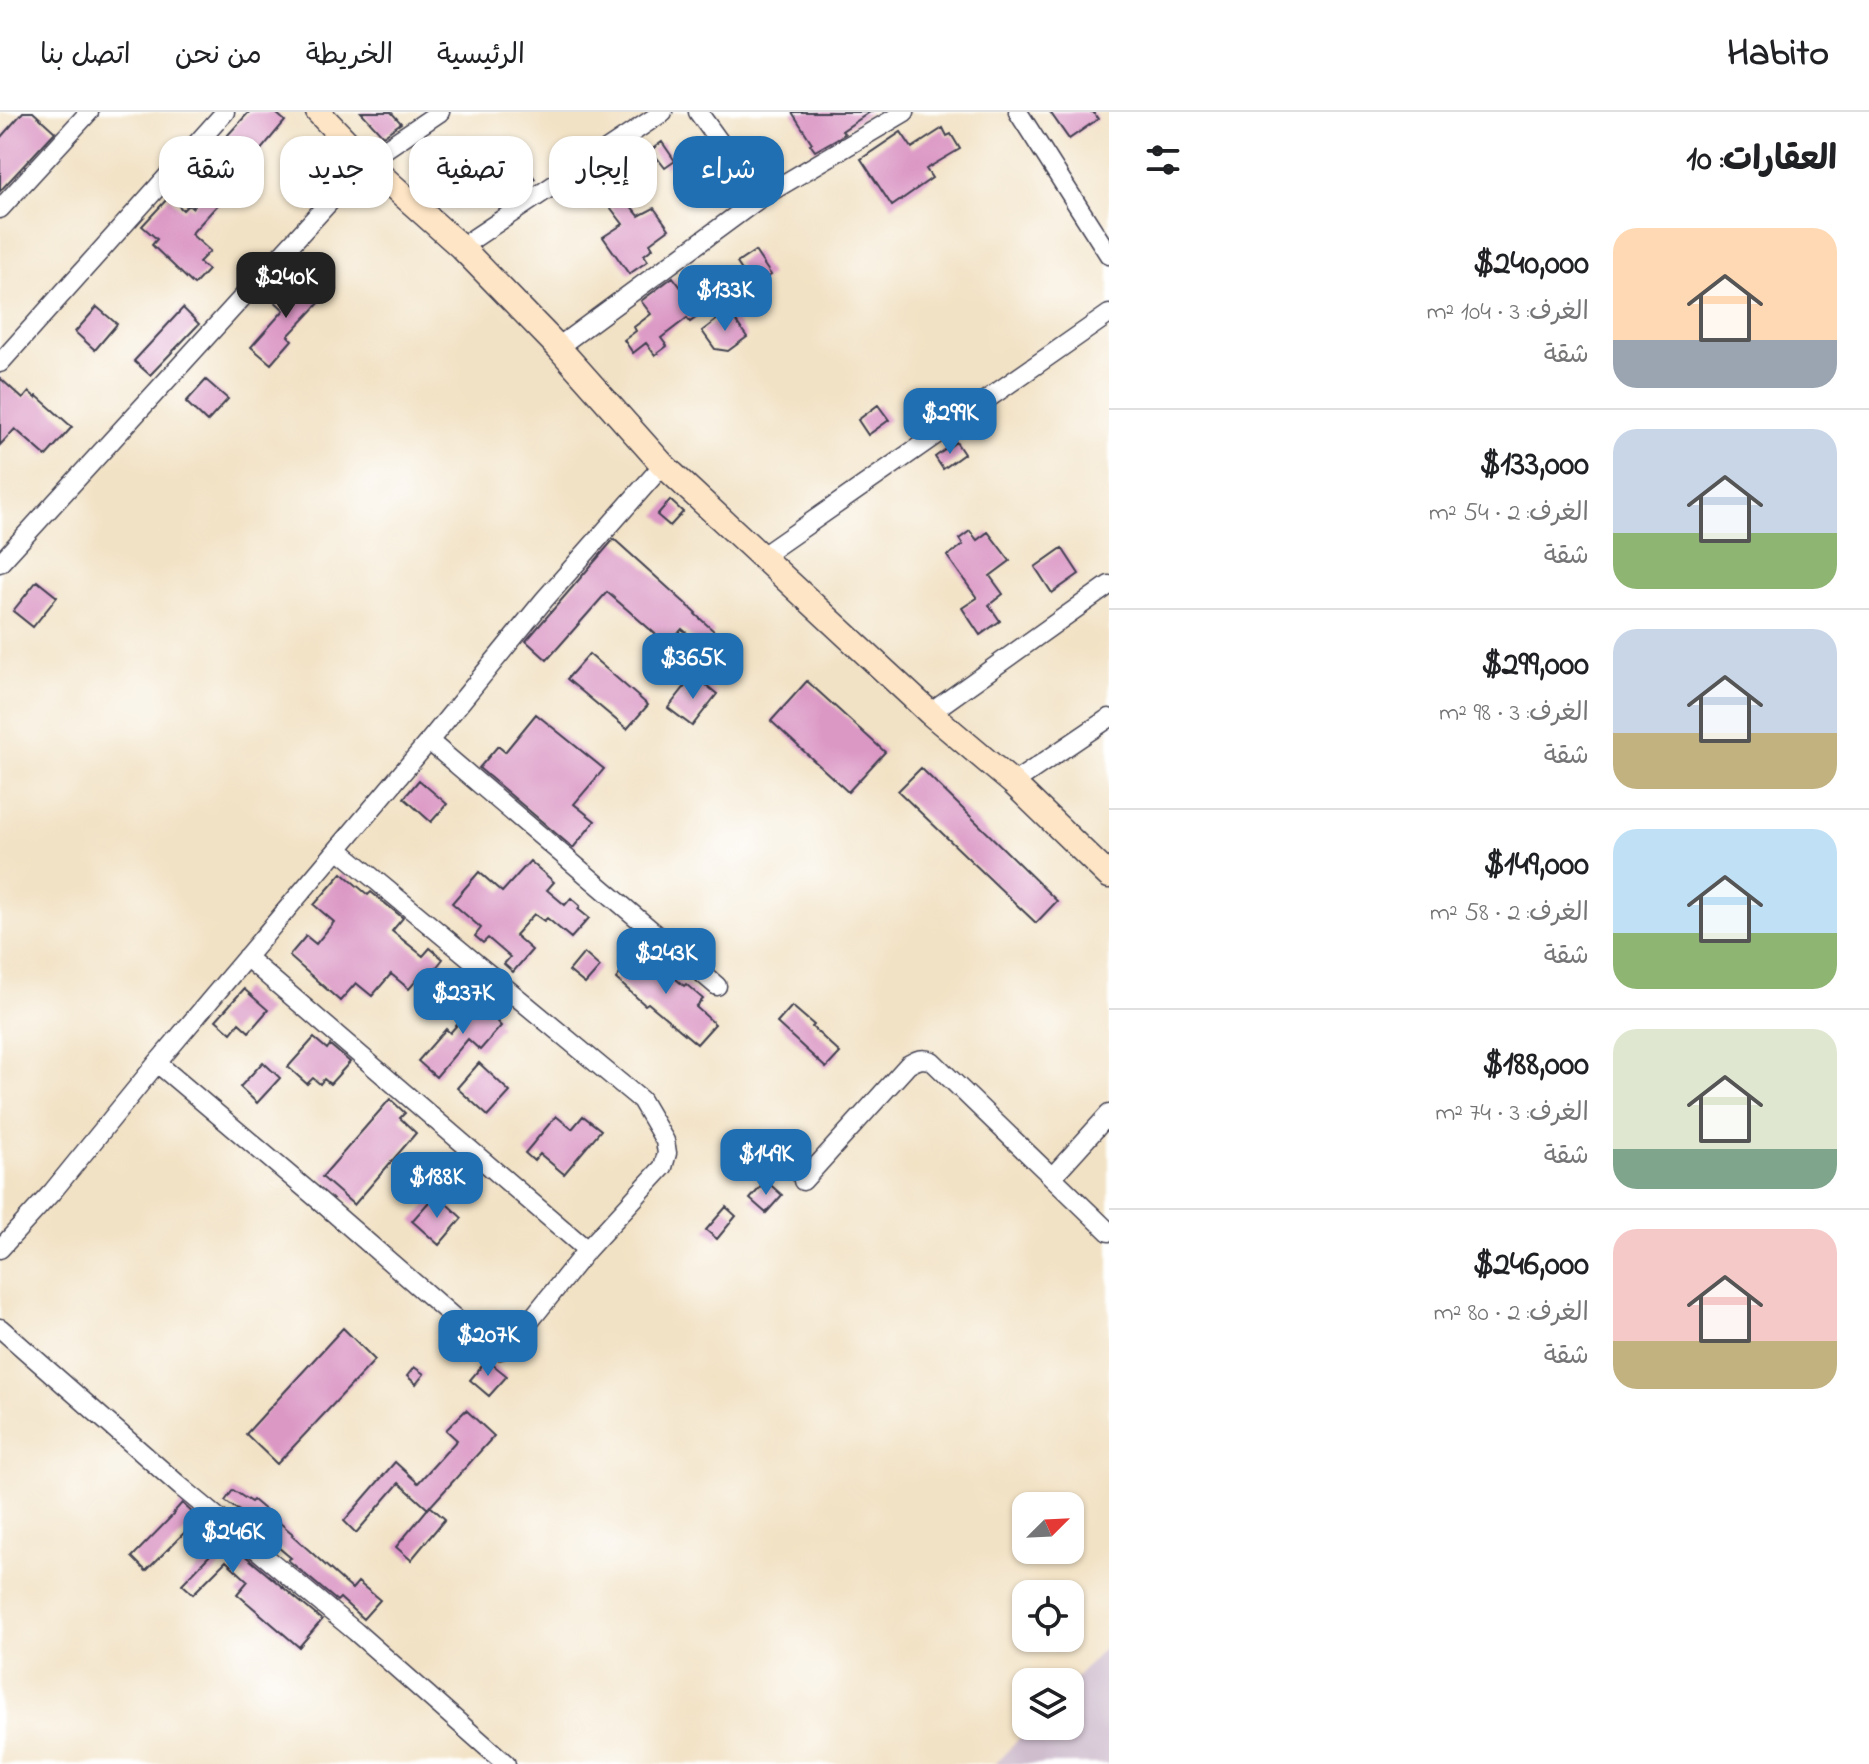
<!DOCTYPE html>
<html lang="ar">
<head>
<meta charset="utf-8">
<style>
  :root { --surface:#fff; --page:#f6f6f6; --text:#202124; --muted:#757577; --line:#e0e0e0; --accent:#1f6fb2 }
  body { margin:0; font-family:"Indie Flower","Playpen Sans Arabic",sans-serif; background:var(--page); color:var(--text); direction:rtl; height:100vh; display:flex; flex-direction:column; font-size:30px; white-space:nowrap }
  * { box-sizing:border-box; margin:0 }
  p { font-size:26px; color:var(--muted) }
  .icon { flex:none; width:44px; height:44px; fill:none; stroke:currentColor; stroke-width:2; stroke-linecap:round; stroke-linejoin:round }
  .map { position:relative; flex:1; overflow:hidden; direction:ltr }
  .panel { display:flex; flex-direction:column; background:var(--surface); width:760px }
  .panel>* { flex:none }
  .guide { position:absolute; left:24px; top:24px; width:760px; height:72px; direction:rtl; display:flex; gap:16px }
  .needle { width:52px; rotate:66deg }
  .controls { position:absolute; left:1012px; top:1380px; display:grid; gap:16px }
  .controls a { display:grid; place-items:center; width:72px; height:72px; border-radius:16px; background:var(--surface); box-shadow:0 2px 6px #0004; font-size:40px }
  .price { position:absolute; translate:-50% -68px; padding:0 18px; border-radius:16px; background:var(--accent); color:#fff; font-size:26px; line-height:52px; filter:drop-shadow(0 2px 4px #0008) }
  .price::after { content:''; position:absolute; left:50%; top:48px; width:24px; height:18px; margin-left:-12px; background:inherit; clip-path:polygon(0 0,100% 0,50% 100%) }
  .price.on { background:#222; color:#fff }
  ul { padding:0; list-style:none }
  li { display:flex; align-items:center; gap:24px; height:200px; padding:0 32px }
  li+li { border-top:2px solid var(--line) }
  li span { display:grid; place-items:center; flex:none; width:224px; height:160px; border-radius:24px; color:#555 }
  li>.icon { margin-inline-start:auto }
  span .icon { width:96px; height:96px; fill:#fffc; stroke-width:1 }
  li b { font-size:34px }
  h2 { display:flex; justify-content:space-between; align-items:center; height:96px; padding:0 32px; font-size:34px }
  .tag { padding:0 28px; border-radius:24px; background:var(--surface); box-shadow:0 2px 6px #0004; font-size:28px; line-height:72px }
  .tag.on { background:var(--accent); color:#fff }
  header { display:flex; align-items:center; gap:48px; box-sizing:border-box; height:112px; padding:0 40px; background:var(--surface); border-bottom:2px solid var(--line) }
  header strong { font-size:38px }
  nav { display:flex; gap:44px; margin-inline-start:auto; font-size:28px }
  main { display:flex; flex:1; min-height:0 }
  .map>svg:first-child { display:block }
  .industrial { fill:#cfbdce }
  .building { fill:#db98c5 }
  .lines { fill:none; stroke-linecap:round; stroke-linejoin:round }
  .street-casing { stroke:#413f50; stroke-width:21 }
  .secondary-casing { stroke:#413f50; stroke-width:27 }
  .street { stroke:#fff; stroke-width:18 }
  .secondary { stroke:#fee5c5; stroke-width:24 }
</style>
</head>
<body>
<header>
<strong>Habito</strong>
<nav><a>الرئيسية</a><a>الخريطة</a><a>من نحن</a><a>اتصل بنا</a></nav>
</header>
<main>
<section class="panel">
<h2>العقارات: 10<svg class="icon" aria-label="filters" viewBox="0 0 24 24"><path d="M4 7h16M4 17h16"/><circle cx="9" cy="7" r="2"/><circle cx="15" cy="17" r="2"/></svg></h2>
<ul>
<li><span style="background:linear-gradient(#ffd9b3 70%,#9aa5b1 0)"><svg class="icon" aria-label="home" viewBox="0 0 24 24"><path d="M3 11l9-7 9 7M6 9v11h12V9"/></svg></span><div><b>$240,000</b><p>الغرف: 3 · 104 m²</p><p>شقة</p></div></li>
<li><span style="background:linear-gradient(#c9d6e8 65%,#8fb573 0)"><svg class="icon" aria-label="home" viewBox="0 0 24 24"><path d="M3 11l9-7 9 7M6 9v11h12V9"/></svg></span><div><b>$133,000</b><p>الغرف: 2 · 54 m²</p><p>شقة</p></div></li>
<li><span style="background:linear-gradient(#c9d6e8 65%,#c2b280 0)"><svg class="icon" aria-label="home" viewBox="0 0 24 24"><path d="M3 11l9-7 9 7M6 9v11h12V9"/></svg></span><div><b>$299,000</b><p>الغرف: 3 · 98 m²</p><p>شقة</p></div></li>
<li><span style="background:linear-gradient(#bfe0f5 65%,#8fb573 0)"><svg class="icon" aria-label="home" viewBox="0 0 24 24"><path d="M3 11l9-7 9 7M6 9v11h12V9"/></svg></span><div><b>$149,000</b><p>الغرف: 2 · 58 m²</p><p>شقة</p></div></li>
<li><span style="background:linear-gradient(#dfe7d0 75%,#7fa58c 0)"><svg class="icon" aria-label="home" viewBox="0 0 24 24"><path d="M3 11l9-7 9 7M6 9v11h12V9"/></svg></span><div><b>$188,000</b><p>الغرف: 3 · 74 m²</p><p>شقة</p></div></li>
<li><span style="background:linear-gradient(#f6c9c9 70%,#c2b280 0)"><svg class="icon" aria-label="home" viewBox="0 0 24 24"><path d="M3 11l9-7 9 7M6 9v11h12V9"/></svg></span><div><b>$246,000</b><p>الغرف: 2 · 80 m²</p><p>شقة</p></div></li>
</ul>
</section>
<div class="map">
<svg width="1109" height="1652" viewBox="0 0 1109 1652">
  <rect width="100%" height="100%" fill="#fff"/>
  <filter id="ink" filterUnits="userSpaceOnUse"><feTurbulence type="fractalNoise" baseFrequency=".0125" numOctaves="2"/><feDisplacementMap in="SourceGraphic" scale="16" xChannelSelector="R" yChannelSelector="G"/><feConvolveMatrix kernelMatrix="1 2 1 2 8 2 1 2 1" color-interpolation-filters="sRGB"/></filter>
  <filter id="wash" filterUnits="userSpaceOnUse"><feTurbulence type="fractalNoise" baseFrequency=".006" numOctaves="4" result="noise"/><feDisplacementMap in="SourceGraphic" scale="32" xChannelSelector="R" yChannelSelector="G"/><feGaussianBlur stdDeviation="1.8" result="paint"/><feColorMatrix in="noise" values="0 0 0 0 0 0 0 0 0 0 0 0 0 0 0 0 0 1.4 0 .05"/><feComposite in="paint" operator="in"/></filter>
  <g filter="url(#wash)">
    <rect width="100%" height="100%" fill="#f2e2c5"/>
    <path class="industrial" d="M1109 1531V1652H995L1031 1614H1070V1572Z"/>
    <g id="blocks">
      <path class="building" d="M23 0H33L55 20 0 79V26Z
        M249 0H275L285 9 244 58 247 61 191 122 210 139 199 150 208 158 194 173 152 133 157 127 142 114 169 85 183 98 188 93 192 96 212 73 198 61 228 28 225 26Z
        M361 0H391L401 11 383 24Z
        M792 0H870L842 19 845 22 815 39 810 32 812 31Z
        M1050 0H1093L1098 7 1069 27Z
        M943 16 947 24 951 22 960 37 926 57 932 66 892 94 861 47 901 20 912 36Z
        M510 29 535 67 497 93 472 55Z
        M662 30 675 49 665 56 651 38Z
        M714 43 741 80 729 88 703 51Z
        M620 81 639 104 654 96 669 117 650 131 653 136 644 143 648 149 629 162 603 125 623 112 607 91Z
        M755 139 771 163 753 175 737 151Z
        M673 165 701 202 690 210 687 206 661 226 667 234 655 243 646 231 633 241 624 228 636 219 634 215 651 202 641 189Z
        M285 171 293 179 299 173 306 180 310 176 322 188 288 224 292 228 271 252 251 235 284 198 271 186Z
        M97 195 117 212 95 238 75 220Z
        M183 196 199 212 150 263 134 249Z
        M730 201 747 225 728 239 715 237 702 219 723 203 725 205Z
        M0 266 23 287 29 280 36 286 37 284 72 315 46 344 15 317 0 333Z
        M206 268 228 287 207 310 186 290Z
        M878 293 889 308 868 323 858 308Z
        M956 330 964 342 943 357 935 345Z
        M670 388 683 400 670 414 657 403Z
        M970 419 977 428 988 420 1010 449 990 464 1003 482 989 493 1000 509 980 523 962 496 977 486 947 444 963 433 959 427Z
        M614 427 696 501 695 502 715 520 702 534 682 517 668 533 607 480 547 548 526 529Z
        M1062 436 1079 462 1052 481 1035 455Z
        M37 469 57 485 33 515 13 499Z
        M589 542 648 593 627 617 567 567Z
        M694 563 717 582 692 614 668 596Z
        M807 569 885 640 848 680 771 609Z
        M536 602 604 657 574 692 595 709 573 736 479 656 498 634 505 640Z
        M921 656 1057 789 1036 811 898 679Z
        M419 668 447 692 431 710 404 686Z
        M530 749 554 770 547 778 565 793 571 786 580 794 578 797 589 806 571 826 547 806 544 809 534 802 515 823 532 838 513 860 504 852 510 845 488 826 483 831 475 824 481 816 452 791 479 760 502 780Z
        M342 761 368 783 371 780 403 806 392 819 423 844 430 836 443 847 432 861 426 857 409 877 391 862 372 884 356 871 340 889 289 844 306 824 316 832 334 810 314 793Z
        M639 838 646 845 648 843 684 874 686 872 703 887 696 895 715 912 697 932 648 891 645 893 616 867Z
        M584 841 600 855 585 872 569 859Z
        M244 877 268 898 249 920 239 911 231 921 216 908Z
        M483 883 495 894 491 898 500 906 497 910 501 914 480 938 468 927 436 965 418 949 446 917 450 921Z
        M792 894 814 913 812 915 840 941 826 956 777 911Z
        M314 926 327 937 330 933 350 950 330 972 324 967 320 972 313 966 307 972 288 955Z
        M263 950 280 966 257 991 240 975Z
        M479 951 510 980 488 1004 457 976Z
        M390 987 405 1001 400 1006 416 1021 354 1093 322 1065Z
        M556 1004 572 1017 583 1004 601 1018 564 1062 540 1042 534 1049 525 1041Z
        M766 1069 782 1083 766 1101 750 1087Z
        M436 1082 462 1106 439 1133 412 1109Z
        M726 1095 736 1104 717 1127 706 1118Z
        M343 1216 375 1248 277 1352 246 1322Z
        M487 1248 507 1264 489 1284 470 1268Z
        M414 1255 424 1262 416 1272 407 1264Z
        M466 1298 494 1324 428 1397 399 1371 356 1421 344 1409 395 1350 418 1371 457 1328 446 1318Z
        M233 1378 251 1390 253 1388 293 1422 292 1423 352 1477 358 1470 380 1488 363 1507 340 1486 337 1489 288 1448 291 1446 240 1403 242 1401 225 1389Z
        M182 1391 211 1418 212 1416 322 1508 299 1535 237 1482 248 1469 226 1449 193 1482 182 1472 213 1440 189 1416 146 1459 132 1445 174 1402 173 1401Z
        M430 1394 445 1407 411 1448 396 1435Z"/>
    </g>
  </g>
  <g filter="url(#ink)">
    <use href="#blocks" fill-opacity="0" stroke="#413f50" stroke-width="2"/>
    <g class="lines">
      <defs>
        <path id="street" d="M698 0 760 86
          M1018 0 1109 143
          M0 97 89 0
          M461 135 663 0
          M558 235 760 86 905 0
          M0 251 225 0
          M761 445 1109 202
          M0 451 366 50 440 0
          M930 601 1109 473
          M429 629 717 874
          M1013 671 1109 606
          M246 845 587 1138
          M157 951 320 1089 489 1236C499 1241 505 1237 513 1230L587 1138 663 1055 667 1041 665 1029 641 988 338 737
          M1052 1065 1109 1002
          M803 1069 908 953C917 948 922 945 932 949L1109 1120
          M0 1137 53 1079 157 951 429 629 544 488 663 353
          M0 1216 181 1375 356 1520 506 1652"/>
        <path id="secondary" d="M318 0 366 50 461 135 558 235 663 353 930 601 1013 671 1109 764"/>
      </defs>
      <use href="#street" class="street-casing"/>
      <use href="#secondary" class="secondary-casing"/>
      <use href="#street" class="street"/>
      <use href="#secondary" class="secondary"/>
    </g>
  </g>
</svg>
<div class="controls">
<a><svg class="needle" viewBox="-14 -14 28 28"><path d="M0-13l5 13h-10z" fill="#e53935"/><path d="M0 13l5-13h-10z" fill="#757577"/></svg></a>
<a><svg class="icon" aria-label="locate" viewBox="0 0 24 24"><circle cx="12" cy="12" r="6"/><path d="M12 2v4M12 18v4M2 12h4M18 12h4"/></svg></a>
<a><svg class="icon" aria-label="layers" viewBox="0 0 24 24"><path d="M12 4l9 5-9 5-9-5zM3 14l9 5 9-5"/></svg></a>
</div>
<b class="price on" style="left:286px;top:208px">$240K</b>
<b class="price" style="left:725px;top:221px">$133K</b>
<b class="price" style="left:950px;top:344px">$299K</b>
<b class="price" style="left:693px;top:589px">$365K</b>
<b class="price" style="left:666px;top:884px">$243K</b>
<b class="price" style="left:463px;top:924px">$237K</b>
<b class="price" style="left:766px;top:1085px">$149K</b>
<b class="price" style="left:437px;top:1108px">$188K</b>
<b class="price" style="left:488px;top:1266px">$207K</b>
<b class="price" style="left:233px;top:1463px">$246K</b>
<div class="guide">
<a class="tag on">شراء</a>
<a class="tag">إيجار</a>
<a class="tag">تصفية</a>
<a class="tag">جديد</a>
<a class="tag">شقة</a>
</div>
</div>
</main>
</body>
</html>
